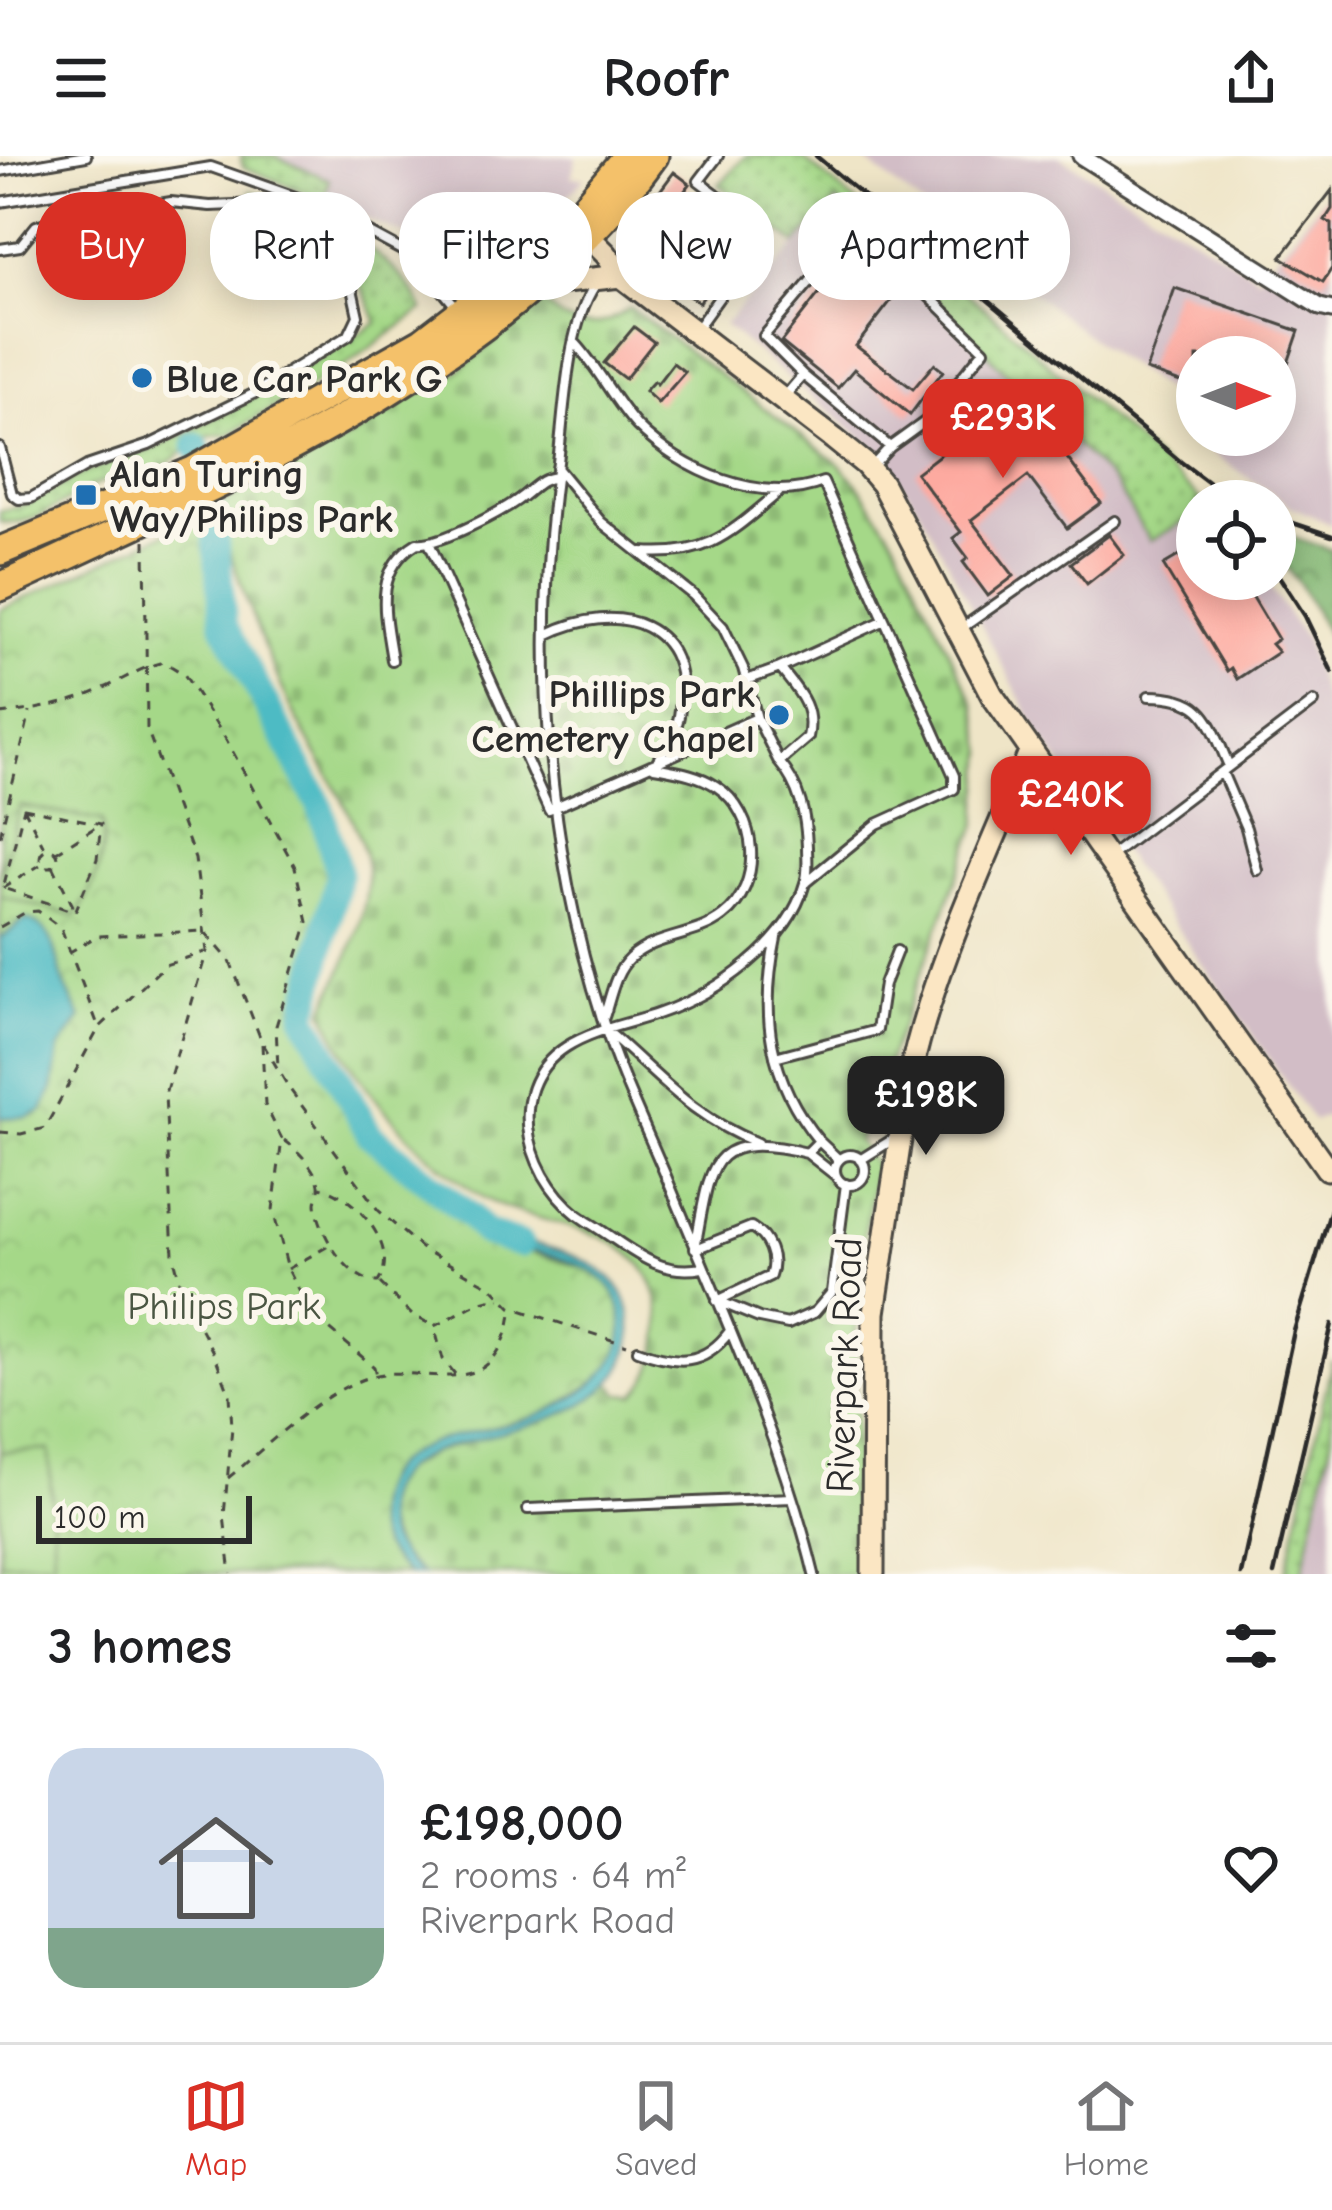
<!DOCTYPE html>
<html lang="en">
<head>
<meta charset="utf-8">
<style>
  :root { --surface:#fff; --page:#f2f2f2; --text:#202124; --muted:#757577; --line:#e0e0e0; --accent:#d93025 }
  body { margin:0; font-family:"Comic Neue",sans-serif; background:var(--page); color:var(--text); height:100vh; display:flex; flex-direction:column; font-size:45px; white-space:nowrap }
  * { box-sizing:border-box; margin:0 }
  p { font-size:39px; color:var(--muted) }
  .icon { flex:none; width:66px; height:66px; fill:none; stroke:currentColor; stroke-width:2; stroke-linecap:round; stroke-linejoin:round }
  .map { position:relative; height:1418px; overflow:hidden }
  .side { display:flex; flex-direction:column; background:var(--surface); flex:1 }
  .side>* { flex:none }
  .guide { position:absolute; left:36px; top:36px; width:1260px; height:108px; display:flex; gap:24px }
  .needle { width:78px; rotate:90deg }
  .buttons { position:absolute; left:1176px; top:180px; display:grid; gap:24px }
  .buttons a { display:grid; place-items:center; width:120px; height:120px; border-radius:50%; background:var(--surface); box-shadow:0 6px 30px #0003; font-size:60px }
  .scale { position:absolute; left:36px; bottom:30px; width:216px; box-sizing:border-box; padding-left:12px; border:6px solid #2b2b2b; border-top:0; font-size:33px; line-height:42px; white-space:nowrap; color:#2b2b2b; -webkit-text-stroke:9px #fbf7ec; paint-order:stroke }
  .price { position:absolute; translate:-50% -102px; padding:0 27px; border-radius:24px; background:var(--accent); color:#fff; font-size:39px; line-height:78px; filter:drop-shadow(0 3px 6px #0008) }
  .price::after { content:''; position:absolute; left:50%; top:72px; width:36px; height:27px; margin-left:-18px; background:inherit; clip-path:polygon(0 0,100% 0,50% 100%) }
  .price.current { background:#222; color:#fff }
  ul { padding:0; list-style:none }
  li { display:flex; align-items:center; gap:36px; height:300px; padding:0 48px }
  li+li { border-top:3px solid var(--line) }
  li span { display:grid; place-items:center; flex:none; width:336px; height:240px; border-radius:36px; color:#555 }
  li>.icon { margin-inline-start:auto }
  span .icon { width:144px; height:144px; fill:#fffc; stroke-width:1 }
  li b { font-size:51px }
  h2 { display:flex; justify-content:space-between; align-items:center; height:144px; padding:0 48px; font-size:51px }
  .tag { padding:0 42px; border-radius:48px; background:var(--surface); box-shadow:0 6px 30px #0003; font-size:42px; line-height:108px }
  .tag.current { background:var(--accent); color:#fff }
  header { display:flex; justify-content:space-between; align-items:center; height:156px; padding:0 48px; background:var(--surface); font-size:54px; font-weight:600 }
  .menu { display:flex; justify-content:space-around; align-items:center; height:168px; border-top:3px solid var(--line); background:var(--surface); font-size:33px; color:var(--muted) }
  .menu a { display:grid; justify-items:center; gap:6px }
  .menu .current { color:var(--accent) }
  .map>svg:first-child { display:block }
  .industrial { fill:#d2bdc6; fill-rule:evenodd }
  .grass { fill:url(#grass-dots); stroke:#68825a; stroke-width:3 }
  .forest { fill:url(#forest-crowns); stroke:#587250; stroke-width:3 }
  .cemetery { fill:url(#cemetery-stones); stroke:#68825a; stroke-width:3 }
  .park { fill:url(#park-crowns); stroke:#68825a; stroke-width:3 }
  .garden { fill:#a5d888; stroke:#68825a; stroke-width:3 }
  .water { fill:#4dbbc4; stroke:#3c7378; stroke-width:3 }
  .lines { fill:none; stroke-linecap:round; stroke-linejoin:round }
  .river { stroke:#4dbbc4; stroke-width:27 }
  .building { fill:#fdaaa0 }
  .lane-casing { stroke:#484742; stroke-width:14 }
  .street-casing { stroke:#484742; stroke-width:21 }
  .secondary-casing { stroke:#484742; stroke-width:27 }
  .highway-casing { stroke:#484742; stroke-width:33 }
  .path { stroke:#484742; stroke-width:3; stroke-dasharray:9 9; stroke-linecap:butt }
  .lane { stroke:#fff; stroke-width:8 }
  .street { stroke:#fff; stroke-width:15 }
  .secondary { stroke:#fbe6c3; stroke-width:21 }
  .highway { stroke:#f4c16a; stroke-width:27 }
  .rail { stroke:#2b2b2b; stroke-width:4.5 }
  .poi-dot { fill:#1f6fb2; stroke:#fbf7ec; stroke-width:4.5 }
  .labels { text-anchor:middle; stroke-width:12; stroke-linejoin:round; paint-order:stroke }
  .poi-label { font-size:39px; font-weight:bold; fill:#2b2b2b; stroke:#fbf7ec; text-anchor:start }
  .park-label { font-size:39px; fill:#4a5642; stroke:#fbf7ec }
  .street-label { font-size:39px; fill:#2b2b2b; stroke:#fbf7ec }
</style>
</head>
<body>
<header><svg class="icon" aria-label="menu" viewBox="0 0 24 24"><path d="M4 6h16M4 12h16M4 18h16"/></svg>Roofr<svg class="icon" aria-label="share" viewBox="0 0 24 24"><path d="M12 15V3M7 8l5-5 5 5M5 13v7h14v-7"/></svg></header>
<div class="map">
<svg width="1332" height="1418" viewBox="0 0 1332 1418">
  <defs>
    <pattern id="grass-dots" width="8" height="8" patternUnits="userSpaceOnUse" patternTransform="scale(3)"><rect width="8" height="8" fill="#a5d888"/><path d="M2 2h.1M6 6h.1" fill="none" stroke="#8eba76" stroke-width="1.8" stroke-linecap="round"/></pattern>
    <pattern id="forest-crowns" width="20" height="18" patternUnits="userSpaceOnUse" patternTransform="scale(3)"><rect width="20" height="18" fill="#84b874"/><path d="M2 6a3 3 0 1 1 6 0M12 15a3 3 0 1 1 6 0" fill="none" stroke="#6c965f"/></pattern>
    <pattern id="cemetery-stones" width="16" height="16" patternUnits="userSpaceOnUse" patternTransform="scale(3)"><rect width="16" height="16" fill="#a5d888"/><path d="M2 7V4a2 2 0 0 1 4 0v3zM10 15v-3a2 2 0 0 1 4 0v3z" fill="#8eba76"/></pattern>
    <pattern id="park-crowns" width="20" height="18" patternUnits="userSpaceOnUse" patternTransform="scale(3)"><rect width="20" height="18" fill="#a5d888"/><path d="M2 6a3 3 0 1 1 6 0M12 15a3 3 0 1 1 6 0" fill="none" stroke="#8eba76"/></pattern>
  </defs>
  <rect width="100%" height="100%" fill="#fbf7ec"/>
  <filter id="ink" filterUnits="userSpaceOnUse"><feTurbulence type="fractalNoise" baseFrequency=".00833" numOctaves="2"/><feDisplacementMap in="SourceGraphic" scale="24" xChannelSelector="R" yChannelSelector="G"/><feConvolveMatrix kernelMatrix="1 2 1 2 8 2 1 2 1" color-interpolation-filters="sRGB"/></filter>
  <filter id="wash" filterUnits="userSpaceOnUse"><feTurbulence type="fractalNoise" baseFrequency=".004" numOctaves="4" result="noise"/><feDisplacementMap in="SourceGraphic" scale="48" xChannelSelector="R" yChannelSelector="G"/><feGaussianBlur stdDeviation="2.7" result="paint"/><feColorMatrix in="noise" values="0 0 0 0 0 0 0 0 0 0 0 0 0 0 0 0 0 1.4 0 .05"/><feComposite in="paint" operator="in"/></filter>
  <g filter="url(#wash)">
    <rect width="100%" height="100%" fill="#efe5c7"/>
    <path class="industrial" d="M274 0H577L571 21H585L542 69 483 113 323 44 330 24Z
      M859 0H1059L1259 121 1332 31V369L1290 350 1218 301 1168 259V236L1101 190ZM1197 201H1275V279H1197Z
      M837 43 1115 328 1150 384 1197 358V423H1264L1305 483 1332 569V957L1314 966 1040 579 920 354 883 300 724 169Z
      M1332 1279V1418H1302L1326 1308Z"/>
    <path class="grass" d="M240 0H274L330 24 323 44 243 11Z
      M746 0H800L1001 166 1203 345H1197V358L1150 385 1115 328 837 44 796 88 719 29Z
      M251 35C303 44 404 103 423 154L345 210 228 279C193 279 194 290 170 306 152 319 125 318 105 325 68 338 42 371 0 366V355L27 348 83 317 155 292 225 257 377 167C356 111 315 46 249 41Z
      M1332 1204V1279L1302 1418H1286Z"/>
    <path class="forest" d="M1275 375 1332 394V486L1300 429 1275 396Z"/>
    <path class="cemetery" d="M543 146C570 175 600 175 630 152L839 308 855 325 895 384 975 548 985 596 977 668 858 985 876 1010 860 1105 856 1178V1418H422L398 1398 384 1366 385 1340 396 1318 434 1296 568 1255 609 1225 620 1238 635 1239C654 1220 661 1191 660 1163 656 1059 538 1079 476 1037 414 994 351 925 324 854 343 810 374 755 366 705 359 661 314 599 294 557 261 490 238 422 215 351L355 279 409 240 452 220Z"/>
    <path class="park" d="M209 357 221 470 318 652 337 718 303 860 368 982 469 1062 484 1082 588 1113 607 1127 619 1144 623 1165 622 1189 608 1213 597 1225 558 1250 542 1259 429 1288 385 1319C378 1359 370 1391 408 1418H0V454Z"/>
    <path class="garden" d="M20 650 102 665C108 694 93 737 75 760L0 740V720Z
      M49 1294 54 1404 0 1406V1296Z"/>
    <path class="water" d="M26 763C57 772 55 801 64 827 69 839 76 850 81 863L59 893 53 933 42 955 28 961 0 962V783Z
      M490 1075C546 1094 636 1100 631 1178 625 1272 482 1271 422 1301 367 1329 375 1388 422 1418H408C388 1404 373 1381 374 1356 380 1271 487 1283 544 1257 586 1239 631 1207 621 1157 618 1138 606 1123 589 1114 559 1098 517 1092 483 1082Z"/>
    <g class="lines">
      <path class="river" d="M196 290 198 293
        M213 357 224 469 320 650 339 718 305 860 370 979 470 1060 485 1077 520 1088"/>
    </g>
    <g id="blocks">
      <path class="building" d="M674 16 690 28 656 73 692 100 725 55 752 76 699 147 665 121 677 105 633 71Z
        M1332 34V53L1325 64 1332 68V112L1323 126 1281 101Z
        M860 85 904 128 856 190 913 233 934 208 943 215 910 259 854 213 838 232 781 186Z
        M1175 132 1299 175 1277 239 1275 201H1197V232L1146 214Z
        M634 171 654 186 625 223 604 207Z
        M673 207 685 216 658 247 645 235 654 225 657 228Z
        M1019 238 1101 347 1067 372 1028 320 971 364 1014 420 988 440 963 406 968 402 953 382 961 376 916 317Z
        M1109 379 1124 399 1087 428 1071 407Z
        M1197 389V423H1242L1278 483 1271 488 1278 496 1237 523 1231 512 1227 515 1163 409Z"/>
    </g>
  </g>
  <g filter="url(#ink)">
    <use href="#blocks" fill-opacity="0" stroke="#484742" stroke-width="3"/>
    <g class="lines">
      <defs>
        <path id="lane" d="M0 15 86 0
          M0 46 211 11 318 49 416 102 457 152
          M680 81 715 37
          M0 93 20 90 36 70 49 66 171 46 210 50 260 48 292 62 325 89 349 119 358 160 349 179 253 238 149 289 87 310 31 342 19 343 12 338 0 292
          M595 129C566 173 565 254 558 306 533 492 545 686 603 865 620 920 646 972 668 1025 721 1154 781 1283 814 1418
          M695 175 766 76 699 25 718 0
          M576 188C599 213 614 245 637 270 682 315 761 350 823 326L954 620V633L877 668 806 726
          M784 241 803 219
          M557 312 601 366 693 439 723 471 743 512 757 562 779 606 808 581C815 550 797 534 780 512L747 524
          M871 312 890 291 803 219 764 180 857 70 984 194 926 265 890 291
          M430 389 549 654 757 562
          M642 396C708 401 730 377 778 337
          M959 474 1115 365
          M546 479C618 443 697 466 679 560 676 578 662 595 654 611 675 615 698 618 716 630 759 658 764 729 723 760 695 782 657 778 630 802 614 817 611 841 604 861
          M392 504C385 459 372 414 417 387 438 390 504 355 523 340 535 331 540 323 556 321
          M780 512 883 465
          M1149 540C1206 540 1209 564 1229 610
          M1222 616 1246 672 1257 714
          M1108 702 1314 546
          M776 782C760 858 768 923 819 985
          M607 875C661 921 689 959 757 987
          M775 901 877 874 884 828 897 795
          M835 1014a15 15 0 1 1 30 0a15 15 0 1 1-30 0Z
          M860 1004 895 982
          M835 1019 807 997 819 985 839 1004
          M695 1092C711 1010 706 973 807 997
          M696 1093 751 1071C768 1081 777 1102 770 1120L717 1145
          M702 1112C655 1121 627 1089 588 1066 530 1031 498 935 566 891 594 873 629 868 660 857 718 837 788 788 805 727 809 716 807 702 807 691 806 660 800 630 779 606
          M718 1145 759 1162 788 1168 815 1156 832 1136 846 1028
          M638 1194C676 1208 703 1211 730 1175
          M528 1353 792 1342"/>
        <path id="street" d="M1081 0 1320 151 1332 154"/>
        <path id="secondary" d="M579 71 606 98 621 120 834 283 865 308 882 328 992 539 1327 1013
          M537 129 621 120
          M873 1418 874 1157 909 924C933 811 987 702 1030 596"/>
        <path id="highway" d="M0 395 193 315 422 186 559 81 627 0
          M0 431C227 325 505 210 654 0"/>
      </defs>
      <use href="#lane" class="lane-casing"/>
      <use href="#street" class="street-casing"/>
      <use href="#secondary" class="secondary-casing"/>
      <use href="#highway" class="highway-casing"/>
      <path class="path" d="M145 384 147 573 195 703 207 795 165 938 173 1098 184 1141 215 1200 230 1239 232 1271 224 1360 231 1418
        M0 558C34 554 71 548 102 533 123 524 141 511 164 506L184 518 227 585 295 711 308 766 276 870 278 912
        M24 652 101 668 97 703 75 756 3 732Z
        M24 652 44 691
        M0 680 30 556
        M40 702a9 9 0 1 1 18 0a9 9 0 1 1-18 0Z
        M56 696 99 669
        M53 710 75 754
        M3 732 40 709
        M0 771 26 756 38 755 61 772 99 872
        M68 797 97 780 204 775 230 805 262 886 289 932 378 1054 421 1092 493 1132 511 1151 627 1189
        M262 888 265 949 282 983 273 1054 288 1113 303 1142 326 1170 374 1211 376 1219
        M0 976 21 978 45 972 99 872 165 809 205 796
        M284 984C297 993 316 1013 319 1029 320 1036 316 1042 316 1048 319 1077 347 1125 378 1126 402 1092 354 1038 320 1031
        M288 1113 330 1089
        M380 1127 412 1159 432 1169
        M455 1218 443 1203 434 1170C456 1161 477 1142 501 1143
        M228 1322C272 1287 318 1236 373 1220 405 1211 445 1228 476 1215 498 1207 511 1174 511 1153"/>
      <use href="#lane" class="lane"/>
      <use href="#street" class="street"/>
      <use href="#secondary" class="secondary"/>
      <use href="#highway" class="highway"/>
      <path class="rail" d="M816 0 1181 306 1233 345
        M1275 361 1332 380
        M1275 414 1305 460 1332 516
        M1241 1418 1294 1175 1332 1050
        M1274 1418 1332 1168"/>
    </g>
  </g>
  <g class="poi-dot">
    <circle cx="142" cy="222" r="12"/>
    <rect x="74" y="327" width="24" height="24" rx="6"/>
    <circle cx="779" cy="559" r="12"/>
  </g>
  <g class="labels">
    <g class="poi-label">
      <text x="166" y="236">Blue Car Park G</text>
      <text x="110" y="331">Alan Turing<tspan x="110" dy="45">Way/Philips Park</tspan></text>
      <text x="755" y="551" text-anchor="end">Phillips Park<tspan x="755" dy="45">Cemetery Chapel</tspan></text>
    </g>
    <g class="park-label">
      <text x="224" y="1163">Philips Park</text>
    </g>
    <g class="street-label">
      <text transform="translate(843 1209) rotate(-88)" y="14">Riverpark Road</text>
    </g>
  </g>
</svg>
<div class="buttons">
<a><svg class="needle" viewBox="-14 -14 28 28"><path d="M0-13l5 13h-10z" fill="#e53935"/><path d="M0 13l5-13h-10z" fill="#757577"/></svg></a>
<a><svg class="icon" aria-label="locate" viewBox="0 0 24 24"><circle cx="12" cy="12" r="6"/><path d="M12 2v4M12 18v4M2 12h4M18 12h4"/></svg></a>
</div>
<div class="scale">100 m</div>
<b class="price" style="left:1003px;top:325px">£293K</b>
<b class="price" style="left:1071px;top:702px">£240K</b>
<b class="price current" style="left:926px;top:1002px">£198K</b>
<div class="guide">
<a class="tag current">Buy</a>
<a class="tag">Rent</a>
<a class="tag">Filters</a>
<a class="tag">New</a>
<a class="tag">Apartment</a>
</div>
</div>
<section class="side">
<h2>3 homes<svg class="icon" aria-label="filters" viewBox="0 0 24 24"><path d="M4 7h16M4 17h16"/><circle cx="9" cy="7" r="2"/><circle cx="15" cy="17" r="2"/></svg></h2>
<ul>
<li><span style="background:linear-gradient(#c9d6e8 75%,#7fa58c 0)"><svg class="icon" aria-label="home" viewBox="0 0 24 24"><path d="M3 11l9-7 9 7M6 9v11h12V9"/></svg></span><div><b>£198,000</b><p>2 rooms · 64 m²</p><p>Riverpark Road</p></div><svg class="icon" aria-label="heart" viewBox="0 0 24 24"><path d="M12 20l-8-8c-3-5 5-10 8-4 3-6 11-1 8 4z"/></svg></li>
</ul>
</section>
<nav class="menu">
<a class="current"><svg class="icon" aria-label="map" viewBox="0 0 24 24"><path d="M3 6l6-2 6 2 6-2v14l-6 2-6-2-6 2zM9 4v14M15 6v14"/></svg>Map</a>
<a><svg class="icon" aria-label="saved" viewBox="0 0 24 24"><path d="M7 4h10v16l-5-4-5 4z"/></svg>Saved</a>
<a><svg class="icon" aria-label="home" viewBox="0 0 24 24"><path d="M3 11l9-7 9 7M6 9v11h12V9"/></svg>Home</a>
</nav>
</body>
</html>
